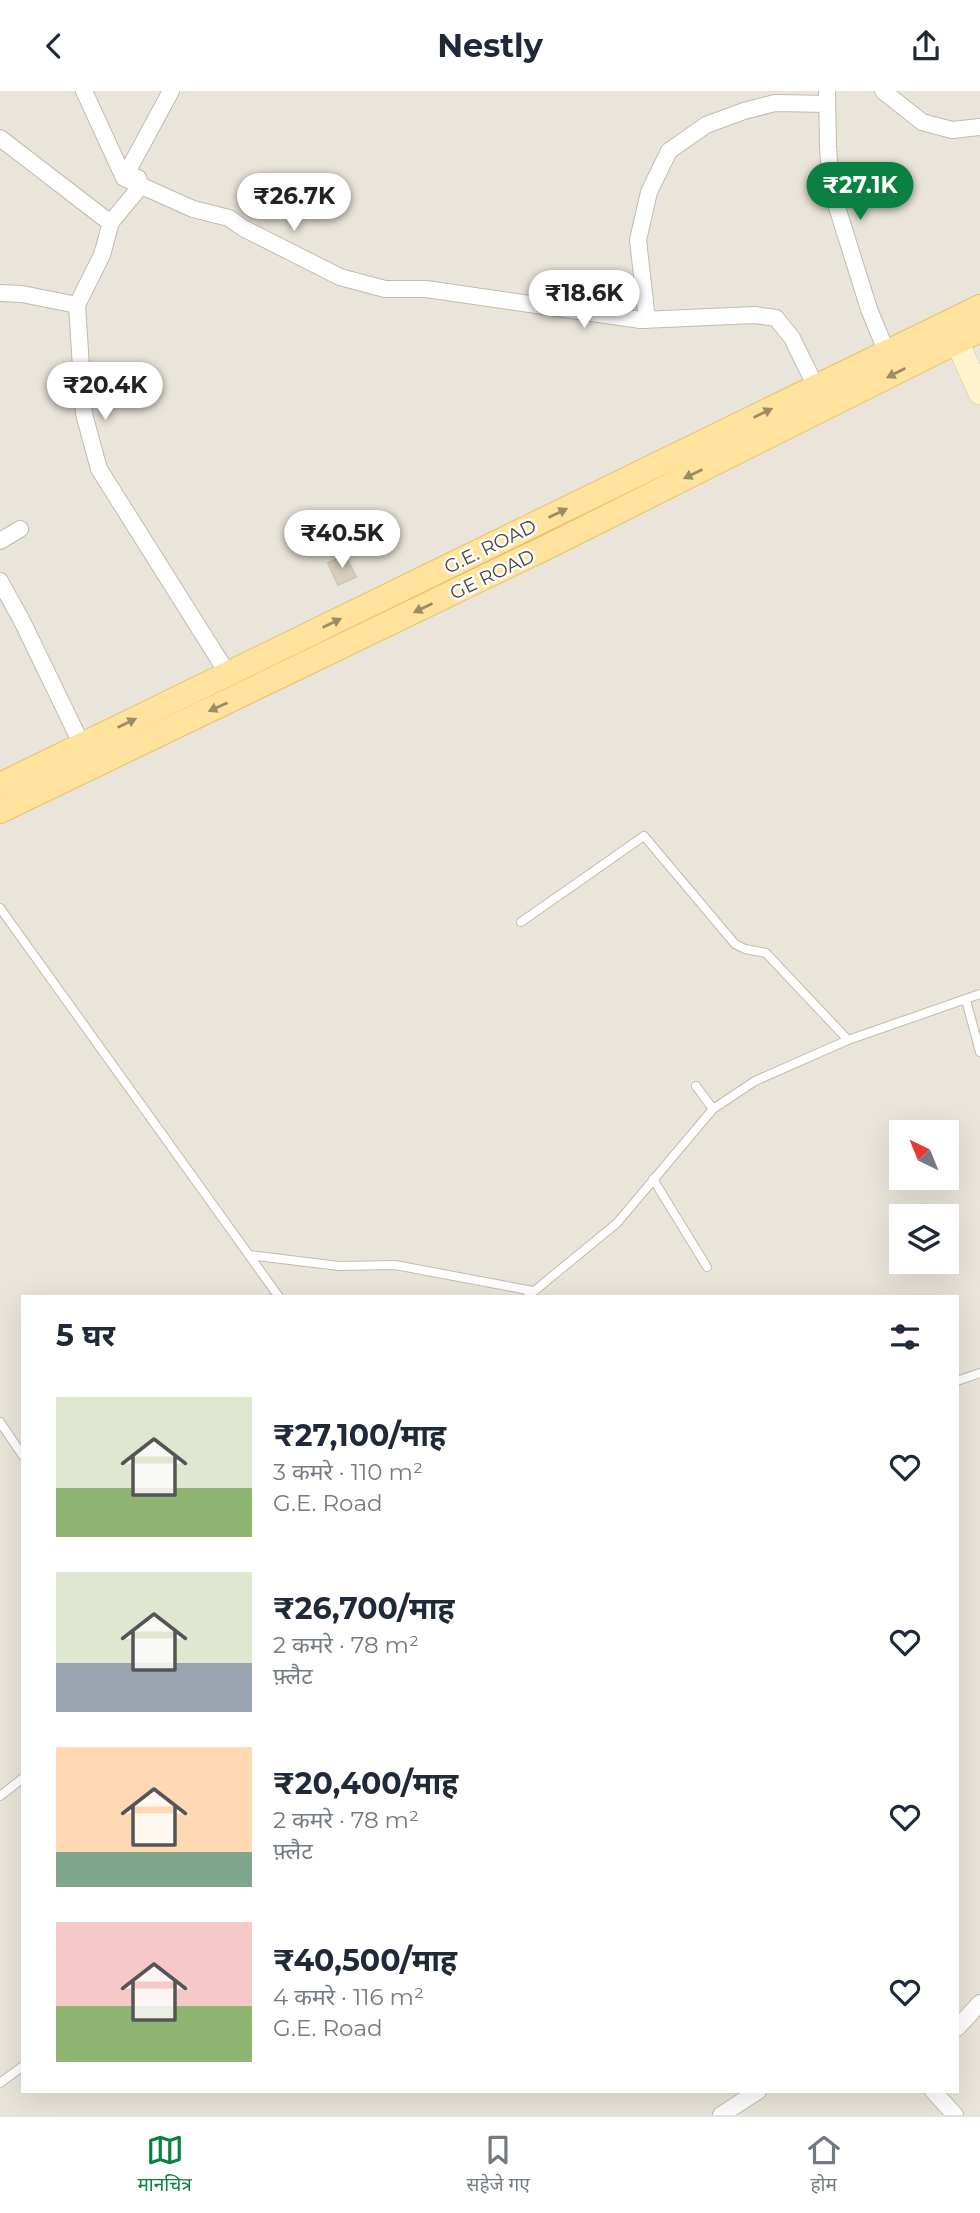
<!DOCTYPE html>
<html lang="hi">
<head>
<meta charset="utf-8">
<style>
  :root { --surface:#fff; --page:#f2f2f3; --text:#1f2937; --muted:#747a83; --line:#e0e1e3; --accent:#0b8043 }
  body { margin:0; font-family:Montserrat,"Noto Sans Devanagari",sans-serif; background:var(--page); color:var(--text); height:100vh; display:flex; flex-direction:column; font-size:26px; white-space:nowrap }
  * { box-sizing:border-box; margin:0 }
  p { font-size:23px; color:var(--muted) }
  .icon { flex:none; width:38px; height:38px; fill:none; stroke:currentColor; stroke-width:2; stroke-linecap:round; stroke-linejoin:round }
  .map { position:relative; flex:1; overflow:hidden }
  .drawer { position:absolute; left:21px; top:1204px; width:938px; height:798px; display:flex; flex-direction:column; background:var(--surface); border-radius:0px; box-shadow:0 7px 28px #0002 }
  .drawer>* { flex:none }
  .needle { width:46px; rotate:317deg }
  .buttons { position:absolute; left:889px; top:1029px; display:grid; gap:14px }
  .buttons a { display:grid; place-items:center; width:70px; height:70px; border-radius:0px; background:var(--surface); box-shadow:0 7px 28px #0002; font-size:35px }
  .price { position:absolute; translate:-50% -60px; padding:0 16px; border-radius:24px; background:#fff; color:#222; font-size:23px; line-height:46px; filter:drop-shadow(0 2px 4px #0008) }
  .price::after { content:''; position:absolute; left:50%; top:42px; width:21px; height:16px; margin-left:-10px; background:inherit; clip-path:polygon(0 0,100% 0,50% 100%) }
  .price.current { background:var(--accent); color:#fff }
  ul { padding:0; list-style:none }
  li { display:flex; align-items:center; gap:21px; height:175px; padding:0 35px }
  li span { display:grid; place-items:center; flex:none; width:196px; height:140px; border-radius:0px; color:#555 }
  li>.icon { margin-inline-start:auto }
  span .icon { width:84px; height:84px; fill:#fffc; stroke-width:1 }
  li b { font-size:30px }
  h2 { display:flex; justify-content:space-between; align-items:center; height:84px; padding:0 35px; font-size:30px }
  header { display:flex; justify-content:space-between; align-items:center; height:91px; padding:0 35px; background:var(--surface); font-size:32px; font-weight:700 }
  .tab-bar { display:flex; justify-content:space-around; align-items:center; height:98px; border-top:2px solid var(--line); background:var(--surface); font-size:19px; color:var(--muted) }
  .tab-bar a { display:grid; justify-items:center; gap:4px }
  .tab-bar .current { color:var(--accent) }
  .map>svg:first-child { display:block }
  .residential { fill:#eae5da; fill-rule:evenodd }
  .building { fill:#d8cfc1; stroke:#d3c7b4; stroke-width:2 }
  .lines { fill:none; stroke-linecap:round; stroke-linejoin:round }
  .lane-casing { stroke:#c2bbae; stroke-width:10 }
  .street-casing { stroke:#c2bbae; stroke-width:18 }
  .secondary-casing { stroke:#d6c79b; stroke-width:24 }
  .primary-casing { stroke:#e6c16a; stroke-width:26 }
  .lane { stroke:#fff; stroke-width:8 }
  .street { stroke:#fff; stroke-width:16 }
  .secondary { stroke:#fff3cd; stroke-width:23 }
  .primary { stroke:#ffe39c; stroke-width:24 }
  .oneway { fill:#9c8c66 }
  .labels { text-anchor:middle; stroke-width:5; stroke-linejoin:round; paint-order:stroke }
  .street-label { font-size:19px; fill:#4b4439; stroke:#fff }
</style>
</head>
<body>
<header><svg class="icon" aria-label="back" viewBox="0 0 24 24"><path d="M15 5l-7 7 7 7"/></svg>Nestly<svg class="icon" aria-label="share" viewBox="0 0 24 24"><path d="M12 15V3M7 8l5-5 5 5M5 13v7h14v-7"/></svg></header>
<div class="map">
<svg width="980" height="2024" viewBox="0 0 980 2024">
  <rect width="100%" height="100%" fill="#f6f3ec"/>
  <path class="residential" d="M0 0H980V2024H0ZM901 1041H947V1087H901ZM901 1125H947V1171H901ZM23 1206H957V2000H23Z"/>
  <path class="building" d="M345 464 356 486 338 494 328 472Z"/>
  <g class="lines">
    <defs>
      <path id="lane" d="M0 817 279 1206
        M521 831 644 745 735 853 745 858 766 862 848 949
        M966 909 980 961
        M696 995 713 1018
        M653 1088 707 1176
        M249 1164 339 1175 395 1174 533 1200
        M527 1206 617 1132 713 1018 755 990 848 949 980 903
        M957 1290 980 1282
        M0 1331 23 1365
        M0 1705 23 1687
        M0 1992 23 1975"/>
      <path id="street" d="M84 0 124 87
        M171 0 124 87 193 118 229 127 243 137 340 186 385 198H426L641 229 755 224 776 227 792 247 816 296
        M827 0 828 56 831 97 869 218 887 262
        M883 0 922 31 952 39 980 36
        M0 47 104 127
        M138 87 141 95 111 131 102 164 77 214 84 323 99 378 228 583
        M0 202 22 203 77 214
        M647 229 638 149 649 101 669 60 706 34 744 20 775 12 827 13
        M0 450 20 438
        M0 490 22 530 82 654
        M957 1937 980 1912
        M933 2000 955 2024
        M721 2024 758 2000"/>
      <path id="secondary" d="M950 235 980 302"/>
      <path id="primary" d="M0 694 980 216
        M0 720 543 458 980 239"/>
    </defs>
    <use href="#lane" class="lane-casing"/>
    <use href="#street" class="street-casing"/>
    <use href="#secondary" class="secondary-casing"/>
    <use href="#primary" class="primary-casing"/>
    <use href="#lane" class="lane"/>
    <use href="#street" class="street"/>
    <use href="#secondary" class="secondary"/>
    <use href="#primary" class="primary"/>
  </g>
  <defs><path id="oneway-solid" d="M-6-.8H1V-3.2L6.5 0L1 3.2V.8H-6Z" transform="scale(1.75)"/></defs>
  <g class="oneway">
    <use href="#oneway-solid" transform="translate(896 282) rotate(153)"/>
    <use href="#oneway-solid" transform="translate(763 322) rotate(-26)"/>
    <use href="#oneway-solid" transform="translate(693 383) rotate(154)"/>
    <use href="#oneway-solid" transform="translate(558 422) rotate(-26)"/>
    <use href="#oneway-solid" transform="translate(423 517) rotate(154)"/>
    <use href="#oneway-solid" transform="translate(332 532) rotate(-26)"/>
    <use href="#oneway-solid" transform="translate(218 616) rotate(156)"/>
    <use href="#oneway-solid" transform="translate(127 632) rotate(-26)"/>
  </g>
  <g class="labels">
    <g class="street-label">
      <text transform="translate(490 455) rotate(-26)" y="7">G.E. ROAD</text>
      <text transform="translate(492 483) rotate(-26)" y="7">GE ROAD</text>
    </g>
  </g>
</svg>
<div class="buttons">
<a><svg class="needle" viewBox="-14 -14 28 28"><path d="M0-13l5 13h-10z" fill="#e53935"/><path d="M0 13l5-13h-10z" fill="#747a83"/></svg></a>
<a><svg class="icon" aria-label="layers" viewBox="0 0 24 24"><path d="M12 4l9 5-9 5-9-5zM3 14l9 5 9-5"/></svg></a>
</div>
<b class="price current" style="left:860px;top:131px">₹27.1K</b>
<b class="price" style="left:294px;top:142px">₹26.7K</b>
<b class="price" style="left:584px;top:239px">₹18.6K</b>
<b class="price" style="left:105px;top:331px">₹20.4K</b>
<b class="price" style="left:342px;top:479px">₹40.5K</b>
<section class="drawer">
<h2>5 घर<svg class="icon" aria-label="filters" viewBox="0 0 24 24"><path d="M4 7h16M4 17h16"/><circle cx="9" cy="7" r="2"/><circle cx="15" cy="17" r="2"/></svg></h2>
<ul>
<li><span style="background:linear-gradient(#dfe7d0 65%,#8fb573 0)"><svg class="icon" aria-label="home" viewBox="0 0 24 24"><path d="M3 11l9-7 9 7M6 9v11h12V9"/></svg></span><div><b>₹27,100/माह</b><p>3 कमरे · 110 m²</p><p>G.E. Road</p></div><svg class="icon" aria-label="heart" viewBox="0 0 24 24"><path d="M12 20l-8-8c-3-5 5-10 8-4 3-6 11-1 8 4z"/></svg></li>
<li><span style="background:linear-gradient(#dfe7d0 65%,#9aa5b1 0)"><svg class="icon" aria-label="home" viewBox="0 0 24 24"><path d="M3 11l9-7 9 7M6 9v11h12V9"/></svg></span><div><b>₹26,700/माह</b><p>2 कमरे · 78 m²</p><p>फ़्लैट</p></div><svg class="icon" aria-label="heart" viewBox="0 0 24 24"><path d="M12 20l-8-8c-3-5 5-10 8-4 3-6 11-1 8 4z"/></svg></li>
<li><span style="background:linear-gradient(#ffd9b3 75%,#7fa58c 0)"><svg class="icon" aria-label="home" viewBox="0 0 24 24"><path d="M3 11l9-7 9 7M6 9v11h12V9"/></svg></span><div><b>₹20,400/माह</b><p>2 कमरे · 78 m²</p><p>फ़्लैट</p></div><svg class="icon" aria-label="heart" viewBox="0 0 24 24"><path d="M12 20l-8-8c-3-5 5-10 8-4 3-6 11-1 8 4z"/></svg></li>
<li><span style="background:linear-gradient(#f6c9c9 60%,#8fb573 0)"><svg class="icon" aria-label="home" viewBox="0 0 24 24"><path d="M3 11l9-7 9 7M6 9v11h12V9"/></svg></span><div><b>₹40,500/माह</b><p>4 कमरे · 116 m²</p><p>G.E. Road</p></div><svg class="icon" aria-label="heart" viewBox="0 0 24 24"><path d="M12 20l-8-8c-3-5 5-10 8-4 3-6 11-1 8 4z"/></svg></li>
</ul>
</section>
</div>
<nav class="tab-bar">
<a class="current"><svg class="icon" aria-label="map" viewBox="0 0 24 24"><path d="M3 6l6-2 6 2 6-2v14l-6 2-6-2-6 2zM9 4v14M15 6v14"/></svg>मानचित्र</a>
<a><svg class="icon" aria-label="saved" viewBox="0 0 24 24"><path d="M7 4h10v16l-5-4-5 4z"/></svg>सहेजे गए</a>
<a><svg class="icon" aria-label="home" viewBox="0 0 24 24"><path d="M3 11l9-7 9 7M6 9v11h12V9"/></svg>होम</a>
</nav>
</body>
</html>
